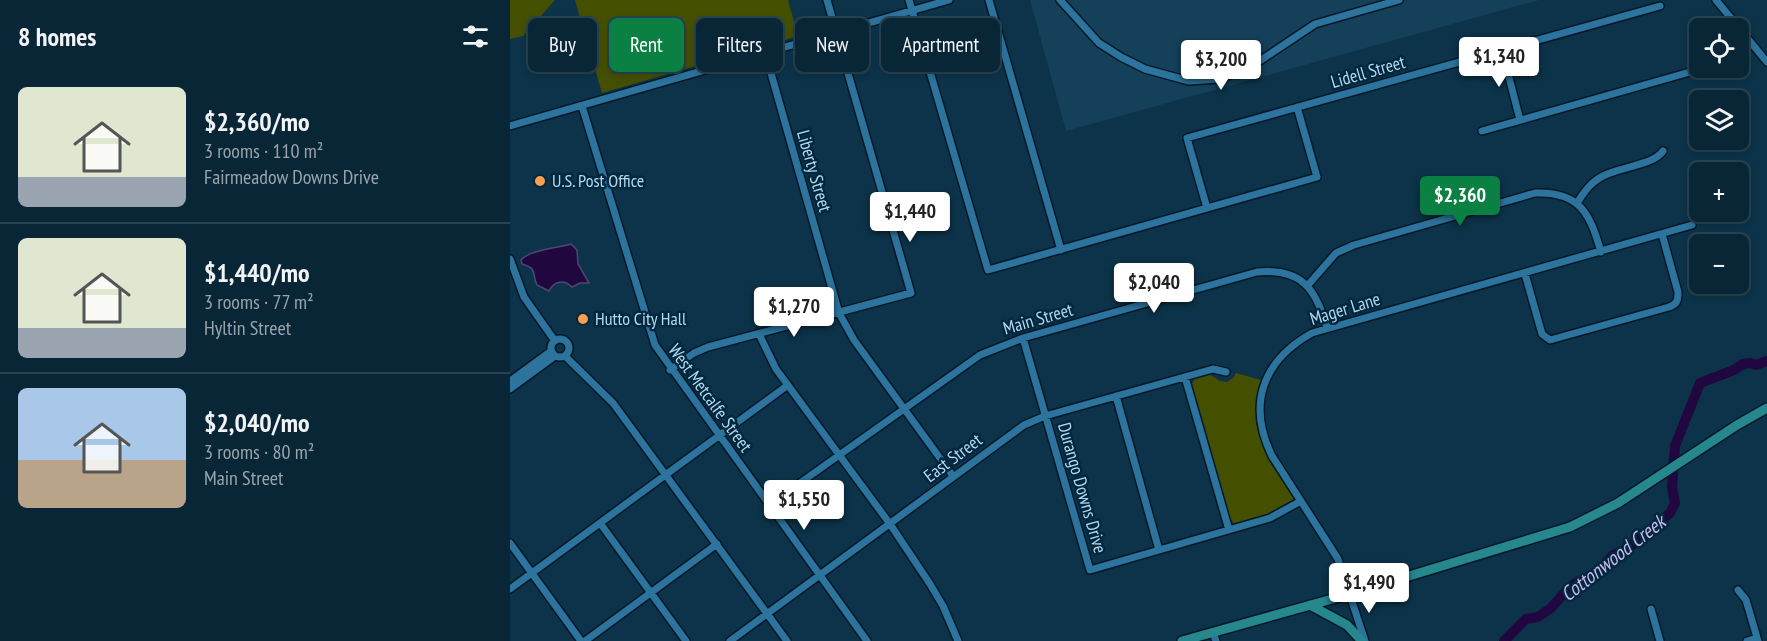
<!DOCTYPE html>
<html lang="en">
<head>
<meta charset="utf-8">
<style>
  :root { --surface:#092637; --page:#122e3f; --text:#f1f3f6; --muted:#99a5ad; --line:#294352; --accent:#0b8043 }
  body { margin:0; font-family:"PT Sans Narrow",sans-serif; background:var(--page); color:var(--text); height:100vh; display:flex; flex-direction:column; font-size:22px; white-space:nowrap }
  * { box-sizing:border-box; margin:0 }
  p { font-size:20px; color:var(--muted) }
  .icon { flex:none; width:33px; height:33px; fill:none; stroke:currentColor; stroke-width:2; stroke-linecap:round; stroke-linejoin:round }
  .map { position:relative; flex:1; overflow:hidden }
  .side { display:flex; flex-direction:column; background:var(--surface); width:510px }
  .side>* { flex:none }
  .banner { position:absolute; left:18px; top:18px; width:570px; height:54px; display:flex; gap:12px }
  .fabs { position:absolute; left:1179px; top:18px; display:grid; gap:12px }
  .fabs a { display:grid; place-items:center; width:60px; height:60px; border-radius:9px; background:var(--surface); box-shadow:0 3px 9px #0003,0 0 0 2px var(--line); font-size:30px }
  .price { position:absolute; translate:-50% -51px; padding:0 14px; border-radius:6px; background:#fff; color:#222; font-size:20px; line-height:39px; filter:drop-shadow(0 2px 3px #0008) }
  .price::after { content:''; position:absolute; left:50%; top:36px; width:18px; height:14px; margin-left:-9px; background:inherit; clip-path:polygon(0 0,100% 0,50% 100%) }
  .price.current { background:var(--accent); color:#fff }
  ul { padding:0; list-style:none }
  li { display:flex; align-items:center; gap:18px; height:150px; padding:0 18px }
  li+li { border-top:2px solid var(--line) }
  li span { display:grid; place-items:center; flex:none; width:168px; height:120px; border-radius:9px; color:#555 }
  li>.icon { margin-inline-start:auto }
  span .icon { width:72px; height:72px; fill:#fffc; stroke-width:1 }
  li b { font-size:26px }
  h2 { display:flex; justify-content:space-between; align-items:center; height:72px; padding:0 18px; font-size:26px }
  .pill { padding:0 21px; border-radius:9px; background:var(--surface); box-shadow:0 3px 9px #0003,0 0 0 2px var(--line); font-size:21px; line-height:54px }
  .pill.current { background:var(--accent); color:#fff }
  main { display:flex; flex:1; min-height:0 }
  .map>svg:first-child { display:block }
  .built { fill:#154059 }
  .green { fill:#445000 }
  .water { fill:#21073f; stroke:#4e4674; stroke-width:1.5 }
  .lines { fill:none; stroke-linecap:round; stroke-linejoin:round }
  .river { stroke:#21073f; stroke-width:10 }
  .minor-casing { stroke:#041927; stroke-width:10 }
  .major-casing { stroke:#041927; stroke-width:12 }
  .minor { stroke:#2c739d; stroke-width:7 }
  .major { stroke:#26878d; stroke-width:9 }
  .poi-dot { fill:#fa9f4f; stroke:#01283e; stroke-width:2 }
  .labels { text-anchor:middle; stroke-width:5; stroke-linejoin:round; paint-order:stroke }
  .street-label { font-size:18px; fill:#b6d8ef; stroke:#01283e }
  .poi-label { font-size:18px; fill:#b6d8ef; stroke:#01283e; text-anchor:start }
  .water-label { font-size:20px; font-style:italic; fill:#cab9ef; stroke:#01283e }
</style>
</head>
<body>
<main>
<section class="side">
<h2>8 homes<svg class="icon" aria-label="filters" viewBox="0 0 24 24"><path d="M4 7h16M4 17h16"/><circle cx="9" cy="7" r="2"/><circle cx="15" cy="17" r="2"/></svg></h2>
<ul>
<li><span style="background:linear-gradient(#dfe7d0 75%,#9aa5b1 0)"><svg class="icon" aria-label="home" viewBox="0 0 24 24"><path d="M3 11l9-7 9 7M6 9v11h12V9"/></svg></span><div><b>$2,360/mo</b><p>3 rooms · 110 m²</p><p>Fairmeadow Downs Drive</p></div></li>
<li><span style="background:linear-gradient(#dfe7d0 75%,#9aa5b1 0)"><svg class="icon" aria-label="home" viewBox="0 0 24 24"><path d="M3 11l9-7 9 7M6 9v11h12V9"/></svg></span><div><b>$1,440/mo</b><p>3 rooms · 77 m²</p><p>Hyltin Street</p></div></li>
<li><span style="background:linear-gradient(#a9c7e8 60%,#b9a48a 0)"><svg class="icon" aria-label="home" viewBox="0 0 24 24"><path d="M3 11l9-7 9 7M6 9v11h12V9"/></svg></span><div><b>$2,040/mo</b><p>3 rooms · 80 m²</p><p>Main Street</p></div></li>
</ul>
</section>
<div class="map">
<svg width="1257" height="641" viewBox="0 0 1257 641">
  <rect width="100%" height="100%" fill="#0c3349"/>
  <path class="built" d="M520 0H1029L556 131Z"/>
  <path class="green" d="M0 0H45L13 36 0 39Z
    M65 0H278L288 36 92 93Z
    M726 373 751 380C735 430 757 456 783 496V500L768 511 724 524 720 518 682 384 685 378 699 374 710 381 717 382 723 378Z"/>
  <path class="water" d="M61 244 67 250 68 264 79 283H70L62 287C54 279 44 281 39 291L27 285C21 273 29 269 12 264L11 260C19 250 48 248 61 244Z"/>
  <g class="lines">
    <path class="river" d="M994 641 1016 619 1028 617 1041 608 1057 590 1064 584 1085 575 1102 556 1121 546 1160 513 1165 503 1162 487 1165 446 1190 383 1224 370 1233 364 1240 363 1246 365 1257 361"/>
    <defs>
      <path id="minor" d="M399 0 478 270 807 177 787 107
        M479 0 551 250
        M550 0 589 43 611 57 635 69 679 81 708 79 729 72 751 60 805 24 889 0
        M1206 0 1257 62
        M992 50 1010 120
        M255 52 329 313 344 340 443 476
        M72 106 145 345 357 641
        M0 126 439 0
        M972 131 1194 68
        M1067 203C1074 192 1081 182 1093 176 1109 167 1144 165 1153 151
        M697 208 677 138 1150 6
        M0 259 14 297 45 341
        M1015 274 1032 334 1040 340 1159 307C1167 304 1168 301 1168 292L1152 234
        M798 285 826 253 844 245 1025 193C1070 191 1080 214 1091 252
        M249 334 266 369 380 524 420 584 433 606 448 641
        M513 338 580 570 760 518 791 501
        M41 348a9 9 0 1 1 18 0a9 9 0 1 1-18 0Z
        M55 356 103 403 277 641
        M160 370 184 353 198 347 401 293 317 0
        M675 377 719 530
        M0 381 41 351
        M0 389 45 356
        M606 396 649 550
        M259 505 470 355 513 338 747 272C792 268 806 289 817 328
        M90 523 176 641
        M0 543 71 641
        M0 589 278 385
        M1228 590 1236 600 1248 641
        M1141 609 1150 641
        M703 632 706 641
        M75 641 207 544
        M220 641 514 425 535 416 703 369 716 372
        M855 641 828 559 762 456C737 405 752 361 802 333L1182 225
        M1237 641 1247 638"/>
      <path id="major" d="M800 605 837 625 852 641
        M672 641 840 594 1060 527 1108 503 1227 425 1257 408"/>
    </defs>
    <use href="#minor" class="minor-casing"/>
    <use href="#major" class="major-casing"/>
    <use href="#minor" class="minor"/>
    <use href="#major" class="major"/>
  </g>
  <g class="poi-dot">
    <circle cx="30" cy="181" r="6"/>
    <circle cx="73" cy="319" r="6"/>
  </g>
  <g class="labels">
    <g class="street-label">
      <text transform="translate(858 72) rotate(-16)" y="6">Lidell Street</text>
      <text transform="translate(304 171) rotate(74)" y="6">Liberty Street</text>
      <text transform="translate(835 309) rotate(-17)" y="6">Mager Lane</text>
      <text transform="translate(528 319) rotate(-16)" y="6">Main Street</text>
      <text transform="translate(200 398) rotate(54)" y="6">West Metcalfe Street</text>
      <text transform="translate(443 458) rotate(-37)" y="6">East Street</text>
      <text transform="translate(572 488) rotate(74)" y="6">Durango Downs Drive</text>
    </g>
    <g class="poi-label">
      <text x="42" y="187">U.S. Post Office</text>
      <text x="85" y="325">Hutto City Hall</text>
    </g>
    <g class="water-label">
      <text transform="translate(1103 558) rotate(-38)" y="7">Cottonwood Creek</text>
    </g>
  </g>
</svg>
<div class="fabs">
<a><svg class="icon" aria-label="locate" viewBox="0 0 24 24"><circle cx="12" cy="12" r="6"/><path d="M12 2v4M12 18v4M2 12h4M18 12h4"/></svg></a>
<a><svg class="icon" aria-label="layers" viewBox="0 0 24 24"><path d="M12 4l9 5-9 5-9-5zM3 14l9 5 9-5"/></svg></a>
<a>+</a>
<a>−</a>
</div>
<b class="price" style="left:989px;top:88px">$1,340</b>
<b class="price" style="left:711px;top:91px">$3,200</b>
<b class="price current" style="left:950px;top:227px">$2,360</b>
<b class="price" style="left:400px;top:243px">$1,440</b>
<b class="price" style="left:644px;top:314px">$2,040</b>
<b class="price" style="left:284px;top:338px">$1,270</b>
<b class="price" style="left:294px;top:531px">$1,550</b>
<b class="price" style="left:859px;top:614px">$1,490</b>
<div class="banner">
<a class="pill">Buy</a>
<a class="pill current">Rent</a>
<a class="pill">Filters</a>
<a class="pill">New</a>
<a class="pill">Apartment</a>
</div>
</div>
</main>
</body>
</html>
